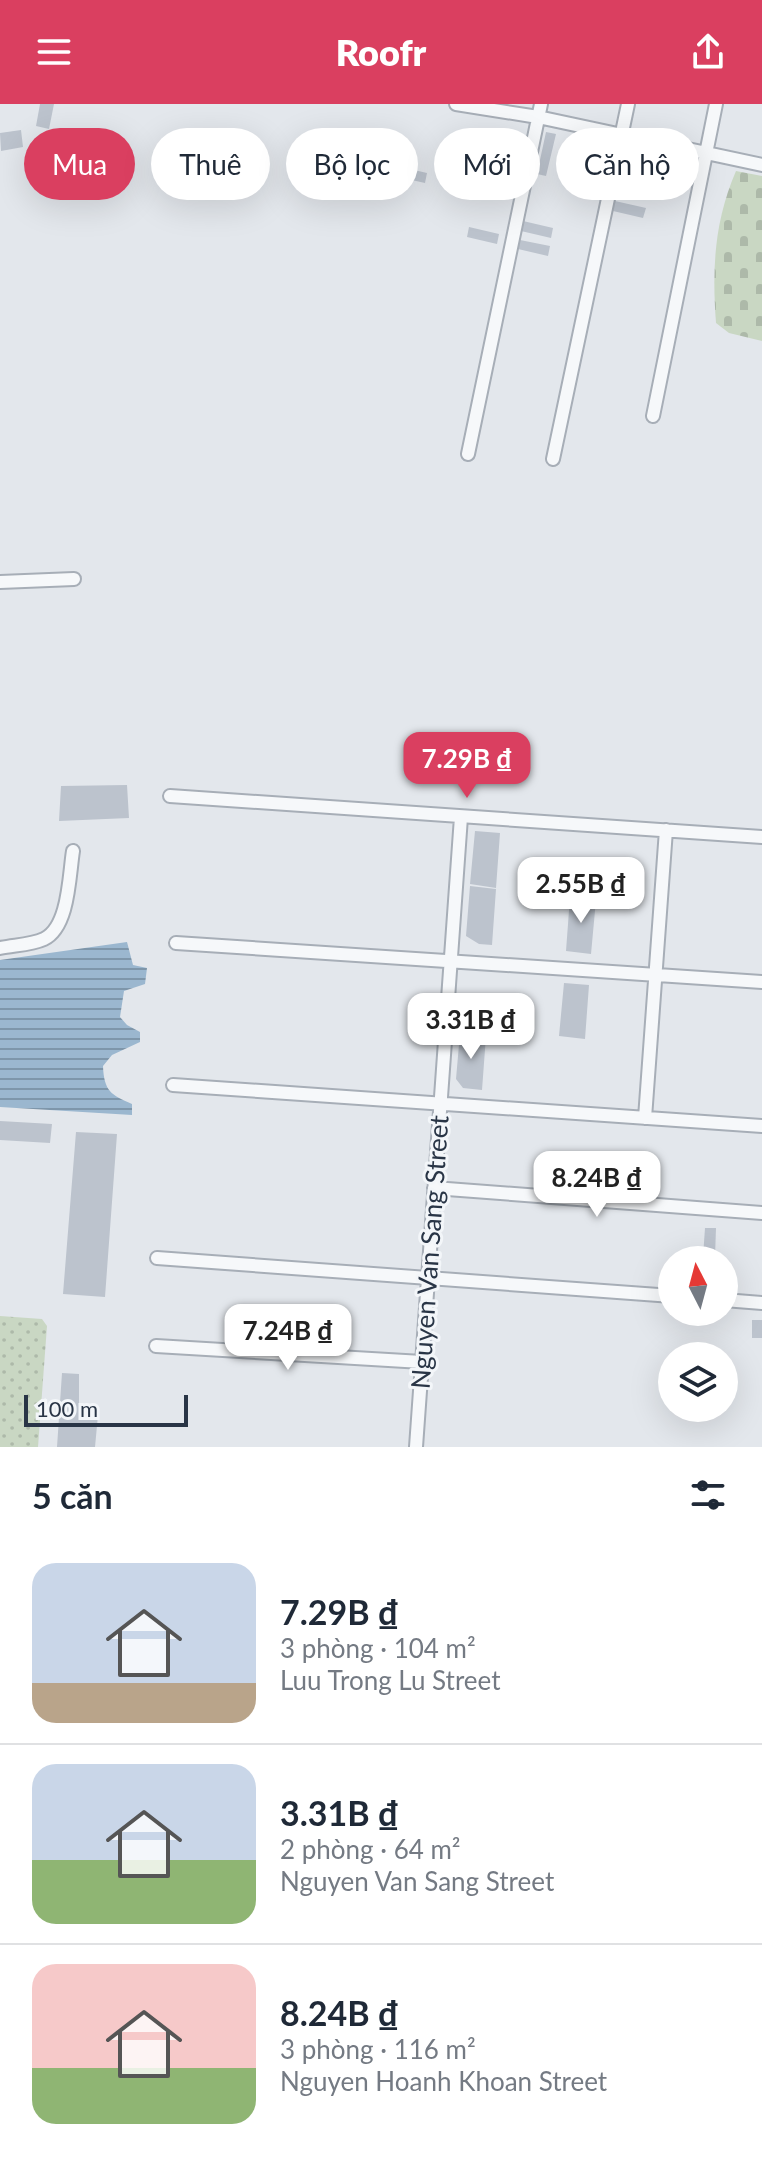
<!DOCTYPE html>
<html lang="vi">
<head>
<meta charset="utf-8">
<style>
  :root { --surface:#fff; --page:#f6f6f7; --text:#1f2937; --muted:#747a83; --line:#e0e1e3; --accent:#da3f60 }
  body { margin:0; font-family:Lato,sans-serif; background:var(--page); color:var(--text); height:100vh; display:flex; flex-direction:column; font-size:30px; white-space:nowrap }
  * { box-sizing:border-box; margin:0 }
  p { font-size:26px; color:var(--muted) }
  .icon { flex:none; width:44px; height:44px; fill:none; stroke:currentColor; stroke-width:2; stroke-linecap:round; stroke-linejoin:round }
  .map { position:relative; height:1343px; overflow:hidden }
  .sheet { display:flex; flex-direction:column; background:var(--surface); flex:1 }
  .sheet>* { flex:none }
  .guide { position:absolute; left:24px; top:24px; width:714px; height:72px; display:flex; gap:16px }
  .needle { width:52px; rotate:354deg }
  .buttons { position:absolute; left:658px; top:1142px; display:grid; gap:16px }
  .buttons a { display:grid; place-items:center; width:80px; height:80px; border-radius:50%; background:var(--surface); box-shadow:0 8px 32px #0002; font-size:40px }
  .scale { position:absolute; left:24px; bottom:20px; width:164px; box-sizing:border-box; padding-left:8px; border:4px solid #293546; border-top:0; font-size:22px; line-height:28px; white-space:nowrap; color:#293546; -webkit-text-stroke:6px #f3f6f9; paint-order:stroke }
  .price { position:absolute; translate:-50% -68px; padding:0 18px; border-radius:16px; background:#fff; color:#222; font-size:26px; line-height:52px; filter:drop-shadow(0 2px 4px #0008) }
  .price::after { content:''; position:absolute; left:50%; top:48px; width:24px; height:18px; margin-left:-12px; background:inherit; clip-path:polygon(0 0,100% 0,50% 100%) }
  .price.active { background:var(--accent); color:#fff }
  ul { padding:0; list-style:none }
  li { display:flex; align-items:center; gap:24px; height:200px; padding:0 32px }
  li+li { border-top:2px solid var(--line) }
  li span { display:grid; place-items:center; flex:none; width:224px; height:160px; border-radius:24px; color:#555 }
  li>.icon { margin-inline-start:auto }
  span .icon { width:96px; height:96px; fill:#fffc; stroke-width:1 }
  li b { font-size:34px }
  h2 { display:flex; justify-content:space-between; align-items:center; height:96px; padding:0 32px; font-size:34px }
  .tag { padding:0 28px; border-radius:36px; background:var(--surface); box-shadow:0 8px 32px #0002; font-size:28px; line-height:72px }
  .tag.active { background:var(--accent); color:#fff }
  header { display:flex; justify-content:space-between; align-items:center; height:104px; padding:0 32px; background:var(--accent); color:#fff; font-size:36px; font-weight:800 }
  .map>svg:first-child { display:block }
  .green { fill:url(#green-dots) }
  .cemetery { fill:url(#cemetery-stones) }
  .water { fill:url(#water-rules) }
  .building { fill:#bcc3cd }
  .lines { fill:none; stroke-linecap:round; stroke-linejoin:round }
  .minor-casing { stroke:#a7aeb7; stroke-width:16 }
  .minor { stroke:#f6f8fa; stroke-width:12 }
  .labels { text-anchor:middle; stroke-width:6; stroke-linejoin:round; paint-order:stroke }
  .street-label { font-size:26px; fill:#293546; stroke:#f3f6f9 }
</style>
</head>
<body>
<header><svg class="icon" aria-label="menu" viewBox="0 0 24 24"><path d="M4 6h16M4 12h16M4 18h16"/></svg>Roofr<svg class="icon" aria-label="share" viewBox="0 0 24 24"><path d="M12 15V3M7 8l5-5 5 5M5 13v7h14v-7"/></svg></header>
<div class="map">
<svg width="762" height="1343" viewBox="0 0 762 1343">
  <defs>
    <pattern id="green-dots" width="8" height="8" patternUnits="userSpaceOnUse" patternTransform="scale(2)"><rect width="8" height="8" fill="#c9d7c3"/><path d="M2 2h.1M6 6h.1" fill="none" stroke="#adb9a9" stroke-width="1.8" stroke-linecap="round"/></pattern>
    <pattern id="cemetery-stones" width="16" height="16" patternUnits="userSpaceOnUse" patternTransform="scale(2)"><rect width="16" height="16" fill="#c9d7c3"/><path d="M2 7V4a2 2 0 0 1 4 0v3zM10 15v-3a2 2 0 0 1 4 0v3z" fill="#adb9a9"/></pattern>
    <pattern id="water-rules" width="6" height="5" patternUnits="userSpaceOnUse" patternTransform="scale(2)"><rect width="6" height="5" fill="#9bb7cf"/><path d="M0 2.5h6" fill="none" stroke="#7e96aa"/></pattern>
  </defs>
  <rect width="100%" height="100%" fill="#e3e7ec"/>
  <path class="green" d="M0 1212 42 1215 47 1222 38 1343H0Z"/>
  <path class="cemetery" d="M736 67 762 72V237L729 229 716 219C712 165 714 118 736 67Z"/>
  <path class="water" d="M127 838 133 861 147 864 145 880 124 887 120 913 127 921 140 928V938L112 951 103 962C104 987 111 991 132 1000V1011L0 1003V856Z"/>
  <path class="building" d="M40 0H54L49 25 36 22Z
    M21 26 23 43 1 47 0 29Z
    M546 28 556 30 546 72 537 70Z
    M397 62 427 69 425 79 394 72Z
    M615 97 646 104 643 114 613 107Z
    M523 117 553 124 551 134 521 127Z
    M469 123 499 130 497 140 467 133Z
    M520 136 550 142 548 152 518 145Z
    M127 681 129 714 59 717 61 682Z
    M475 727 500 729 496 784 470 780Z
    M470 782 496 785 492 841 479 840 466 832Z
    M570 793 596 796 591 850 566 847Z
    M564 879 589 881 585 935 559 932Z
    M460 929 486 932 482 986 463 984 456 975Z
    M0 1017 52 1020 50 1039 0 1036Z
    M76 1028 117 1030 105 1193 63 1190Z
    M705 1124H716L715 1153H703Z
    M752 1216H762V1234H752Z
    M62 1269 79 1270V1311H98L95 1343H57Z"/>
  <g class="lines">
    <defs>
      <path id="minor" d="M456 0 538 13 762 61
        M653 312 716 0
        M468 350 541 0
        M553 355 628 0
        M0 478 74 475
        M170 692 762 733
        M176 839 762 878
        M0 844C14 841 31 841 44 835 69 823 69 772 73 747
        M173 981 762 1022
        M645 1014 666 726
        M434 1084 762 1109
        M157 1154 672 1192
        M724 1196 762 1199
        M156 1242 422 1258
        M416 1343 461 713"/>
    </defs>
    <use href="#minor" class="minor-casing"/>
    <use href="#minor" class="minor"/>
  </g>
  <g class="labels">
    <g class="street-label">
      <text transform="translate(430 1148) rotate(-86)" y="9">Nguyen Van Sang Street</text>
    </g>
  </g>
</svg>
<div class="buttons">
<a><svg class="needle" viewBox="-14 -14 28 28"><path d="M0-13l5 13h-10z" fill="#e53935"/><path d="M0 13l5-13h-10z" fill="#747a83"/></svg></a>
<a><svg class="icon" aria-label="layers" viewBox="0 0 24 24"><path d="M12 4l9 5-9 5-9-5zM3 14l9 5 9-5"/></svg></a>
</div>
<div class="scale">100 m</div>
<b class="price active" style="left:467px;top:696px">7.29B ₫</b>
<b class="price" style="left:581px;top:821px">2.55B ₫</b>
<b class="price" style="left:471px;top:957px">3.31B ₫</b>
<b class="price" style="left:597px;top:1115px">8.24B ₫</b>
<b class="price" style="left:288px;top:1268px">7.24B ₫</b>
<div class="guide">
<a class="tag active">Mua</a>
<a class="tag">Thuê</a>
<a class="tag">Bộ lọc</a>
<a class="tag">Mới</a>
<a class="tag">Căn hộ</a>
</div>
</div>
<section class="sheet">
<h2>5 căn<svg class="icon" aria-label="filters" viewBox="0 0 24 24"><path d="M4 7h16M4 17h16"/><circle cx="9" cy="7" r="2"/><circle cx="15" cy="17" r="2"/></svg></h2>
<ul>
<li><span style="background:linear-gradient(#c9d6e8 75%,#b9a48a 0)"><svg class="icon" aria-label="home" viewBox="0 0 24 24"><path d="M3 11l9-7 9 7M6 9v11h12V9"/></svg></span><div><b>7.29B ₫</b><p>3 phòng · 104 m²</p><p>Luu Trong Lu Street</p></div></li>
<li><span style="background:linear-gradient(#c9d6e8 60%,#8fb573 0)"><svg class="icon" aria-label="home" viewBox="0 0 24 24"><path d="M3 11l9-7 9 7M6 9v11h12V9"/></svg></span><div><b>3.31B ₫</b><p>2 phòng · 64 m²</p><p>Nguyen Van Sang Street</p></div></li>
<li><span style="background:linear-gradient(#f6c9c9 65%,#8fb573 0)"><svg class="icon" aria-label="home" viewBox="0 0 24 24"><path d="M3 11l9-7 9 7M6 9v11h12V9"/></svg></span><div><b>8.24B ₫</b><p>3 phòng · 116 m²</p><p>Nguyen Hoanh Khoan Street</p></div></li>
</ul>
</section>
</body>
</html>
